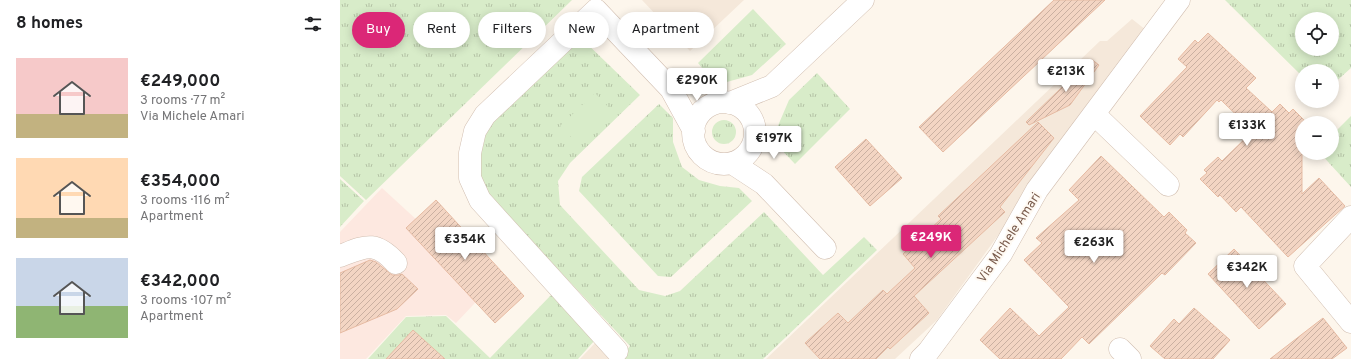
<!DOCTYPE html>
<html lang="en">
<head>
<meta charset="utf-8">
<style>
  :root { --surface:#fff; --page:#f2f2f2; --text:#202124; --muted:#757577; --accent:#db2777 }
  body { margin:0; font-family:Overpass,sans-serif; background:var(--page); color:var(--text); height:100vh; display:flex; flex-direction:column; font-size:15px; white-space:nowrap }
  * { box-sizing:border-box; margin:0 }
  p { font-size:13px; color:var(--muted) }
  .icon { flex:none; width:22px; height:22px; fill:none; stroke:currentColor; stroke-width:2; stroke-linecap:round; stroke-linejoin:round }
  .map { position:relative; flex:1; overflow:hidden }
  .sheet { display:flex; flex-direction:column; background:var(--surface); width:340px }
  .sheet>* { flex:none }
  .hud { position:absolute; left:12px; top:12px; width:380px; height:36px; display:flex; gap:8px }
  .tools { position:absolute; left:955px; top:12px; display:grid; gap:8px }
  .tools a { display:grid; place-items:center; width:44px; height:44px; border-radius:50%; background:var(--surface); box-shadow:0 2px 10px #0003; font-size:20px }
  .price { position:absolute; translate:-50% -34px; padding:0 9px; border-radius:4px; background:#fff; color:#222; font-size:13px; line-height:26px; filter:drop-shadow(0 1px 2px #0008) }
  .price::after { content:''; position:absolute; left:50%; top:24px; width:12px; height:9px; margin-left:-6px; background:inherit; clip-path:polygon(0 0,100% 0,50% 100%) }
  .price.current { background:var(--accent); color:#fff }
  ul { padding:0; list-style:none }
  li { display:flex; align-items:center; gap:12px; height:100px; padding:0 16px }
  li span { display:grid; place-items:center; flex:none; width:112px; height:80px; border-radius:0px; color:#555 }
  li>.icon { margin-inline-start:auto }
  span .icon { width:48px; height:48px; fill:#fffc; stroke-width:1 }
  li b { font-size:17px }
  h2 { display:flex; justify-content:space-between; align-items:center; height:48px; padding:0 16px; font-size:17px }
  .tag { padding:0 14px; border-radius:18px; background:var(--surface); box-shadow:0 2px 10px #0003; font-size:14px; line-height:36px }
  .tag.current { background:var(--accent); color:#fff }
  main { display:flex; flex:1; min-height:0 }
  .map>svg:first-child { display:block }
  .residential { fill:#f5e8da }
  .commercial { fill:#fde8e0 }
  .grass { fill:url(#grass-tufts); fill-rule:evenodd }
  .garden { fill:#d8ecc9 }
  .building { fill:url(#building-hatch); stroke:#e6bba3 }
  .lines { fill:none; stroke-linecap:round; stroke-linejoin:round }
  .minor-casing { stroke:#d1beb0; stroke-width:23 }
  .minor { stroke:#fff; stroke-width:22 }
  .labels { text-anchor:middle; stroke-width:4; stroke-linejoin:round; paint-order:stroke }
  .street-label { font-size:13px; fill:#7a5c4d; stroke:#fffaf3 }
</style>
</head>
<body>
<main>
<section class="sheet">
<h2>8 homes<svg class="icon" aria-label="filters" viewBox="0 0 24 24"><path d="M4 7h16M4 17h16"/><circle cx="9" cy="7" r="2"/><circle cx="15" cy="17" r="2"/></svg></h2>
<ul>
<li><span style="background:linear-gradient(#f6c9c9 70%,#c2b280 0)"><svg class="icon" aria-label="home" viewBox="0 0 24 24"><path d="M3 11l9-7 9 7M6 9v11h12V9"/></svg></span><div><b>€249,000</b><p>3 rooms · 77 m²</p><p>Via Michele Amari</p></div></li>
<li><span style="background:linear-gradient(#ffd9b3 75%,#c2b280 0)"><svg class="icon" aria-label="home" viewBox="0 0 24 24"><path d="M3 11l9-7 9 7M6 9v11h12V9"/></svg></span><div><b>€354,000</b><p>3 rooms · 116 m²</p><p>Apartment</p></div></li>
<li><span style="background:linear-gradient(#c9d6e8 60%,#8fb573 0)"><svg class="icon" aria-label="home" viewBox="0 0 24 24"><path d="M3 11l9-7 9 7M6 9v11h12V9"/></svg></span><div><b>€342,000</b><p>3 rooms · 107 m²</p><p>Apartment</p></div></li>
</ul>
</section>
<div class="map">
<svg width="1011" height="359" viewBox="0 0 1011 359">
  <defs>
    <pattern id="grass-tufts" width="24" height="20" patternUnits="userSpaceOnUse"><rect width="24" height="20" fill="#d8ecc9"/><path d="M3 7l-1-3M5 7V3M7 7l1-3M15 17l-1-3M17 17v-4M19 17l1-3" fill="none" stroke="#b4c2a5"/></pattern>
    <pattern id="building-hatch" width="6" height="6" patternUnits="userSpaceOnUse"><rect width="6" height="6" fill="#f3d5c3"/><path d="M-1 1l2-2M0 6l6-6M5 7l2-2" fill="none" stroke="#cab0a1"/></pattern>
  </defs>
  <rect width="100%" height="100%" fill="#fdf6ec"/>
  <path class="residential" d="M302 0H404L350 51Z
    M792 19 806 30 597 320 555 359H426L760 41H767Z
    M256 342 272 359H240Z"/>
  <path class="commercial" d="M42 188 150 287 116 323 106 315 66 316 26 359H0V232Z"/>
  <path class="grass" d="M0 0H232L26 200 0 176Z
    M885 0H1011V68L992 85V71H962V76ZM962 19H992V49H962Z
    M413 9 446 44 412 75 376 85 358 63Z
    M239 36 300 95 230 163 218 181 220 205 299 290 325 296 340 291 424 212 483 275 524 237 537 250 423 359H279L290 346 150 197 141 178 140 153 145 134 154 118Z
    M477 73 510 109 455 164 437 145V128L449 100Z
    M319 104 333 118V142L342 167 359 180 380 186 399 188 412 201 331 277 318 276 239 191 242 177Z
    M1011 116V187L980 153H992V135Z
    M372 132a12 12 0 1 1 24 0a12 12 0 1 1-24 0Z
    M0 179 24 201 0 227Z
    M213 293 255 340 238 359H28L66 317 106 316 150 358Z"/>
  <path class="garden" d="M255 93 273 112 239 145 220 126Z"/>
  <path class="building" d="M714 0H765L603 152 579 127Z
    M868 33 916 78 906 88 932 112 940 104 949 113 953 109 967 123H962V194L979 178 1005 206 948 257 901 207 896 212 880 195 878 197 860 179 867 173 864 170 878 157 882 161 913 131 881 100 879 102 877 100 843 137 840 134 830 145 800 116 847 67 838 59 855 40 858 43Z
    M751 59 759 65 730 105 689 125 686 122Z
    M698 122 714 138 660 207 665 212 574 296 589 313 550 349 548 347 536 359H480L465 343 498 313 508 323 543 290 547 294 575 268 563 254 601 219 598 216Z
    M526 139 562 178 530 206 495 167Z
    M761 156 824 217 829 212 847 230 845 233 856 243 825 275 822 273 749 344 742 337 721 359H660L640 340 670 308 699 336 729 307 684 260 702 243 696 238 739 200 729 190Z
    M96 200 184 296 155 323 66 228Z
    M894 249 946 304 919 329 868 274Z
    M30 260 36 262 52 275H59L62 274 78 289 57 309 0 333V273Z
    M854 308 890 340 873 359H825L810 346 834 319 839 324Z
    M983 318 1007 348 992 359H930Z
    M73 330 105 359H46Z"/>
  <g class="lines">
    <defs>
      <path id="minor" d="M353 133a31 31 0 1 1 62 0a31 31 0 1 1-62 0Z
        M390 103 432 86 523 0
        M754 114 828 185
        M392 163 424 184 485 248
        M1011 217 965 266 1011 322
        M0 256C26 246 35 240 56 263
        M780 349 790 359
        M277 351 140 200 130 178V153L135 131 145 115 256 10 331 89 354 131
        M581 359 588 352 661 254 697 190 839 0"/>
    </defs>
    <use href="#minor" class="minor-casing"/>
    <use href="#minor" class="minor"/>
  </g>
  <g class="labels">
    <g class="street-label">
      <text transform="translate(668 237) rotate(-57)" y="5">Via Michele Amari</text>
    </g>
  </g>
</svg>
<div class="tools">
<a><svg class="icon" aria-label="locate" viewBox="0 0 24 24"><circle cx="12" cy="12" r="6"/><path d="M12 2v4M12 18v4M2 12h4M18 12h4"/></svg></a>
<a>+</a>
<a>−</a>
</div>
<b class="price" style="left:726px;top:93px">€213K</b>
<b class="price" style="left:357px;top:102px">€290K</b>
<b class="price" style="left:907px;top:147px">€133K</b>
<b class="price" style="left:434px;top:160px">€197K</b>
<b class="price current" style="left:591px;top:259px">€249K</b>
<b class="price" style="left:125px;top:261px">€354K</b>
<b class="price" style="left:754px;top:264px">€263K</b>
<b class="price" style="left:907px;top:289px">€342K</b>
<div class="hud">
<a class="tag current">Buy</a>
<a class="tag">Rent</a>
<a class="tag">Filters</a>
<a class="tag">New</a>
<a class="tag">Apartment</a>
</div>
</div>
</main>
</body>
</html>
